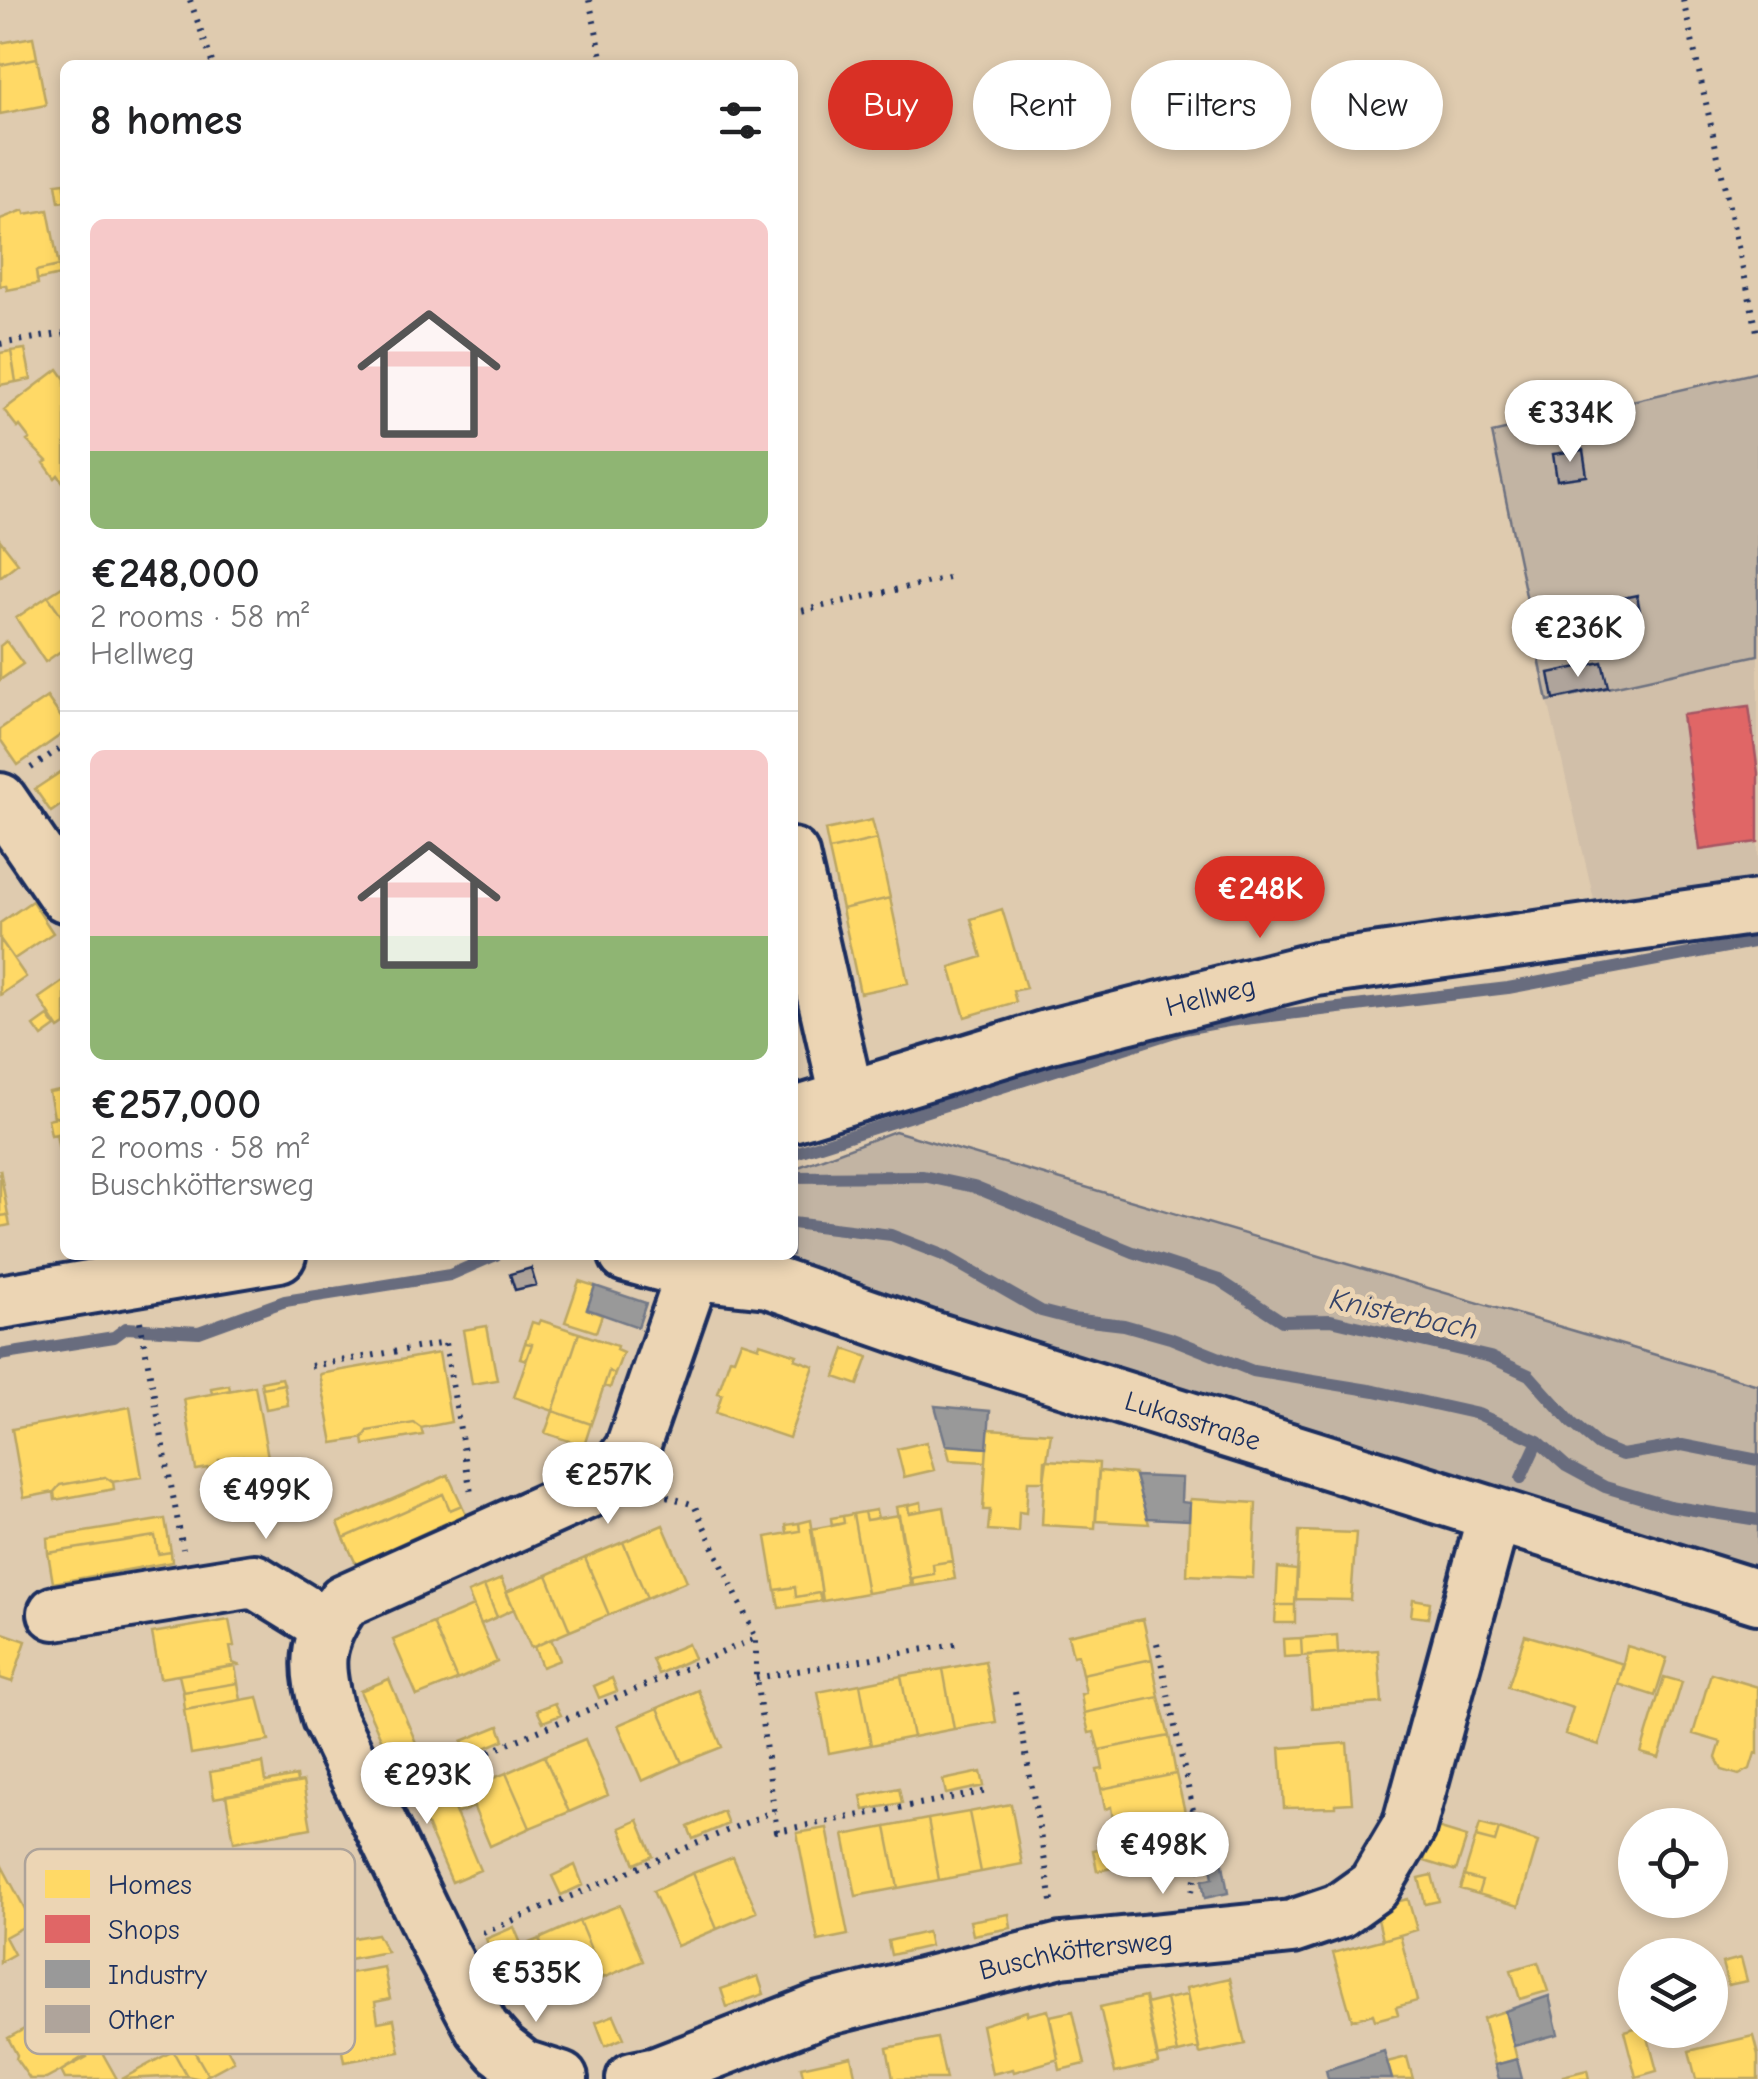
<!DOCTYPE html>
<html lang="en">
<head>
<meta charset="utf-8">
<style>
  :root { --surface:#fff; --page:#f2f2f2; --text:#202124; --muted:#757577; --line:#e0e0e0; --accent:#d93025 }
  body { margin:0; font-family:"Comic Neue",sans-serif; background:var(--page); color:var(--text); height:100vh; display:flex; flex-direction:column; font-size:38px; white-space:nowrap }
  * { box-sizing:border-box; margin:0 }
  p { font-size:32px; color:var(--muted) }
  .icon { flex:none; width:55px; height:55px; fill:none; stroke:currentColor; stroke-width:2; stroke-linecap:round; stroke-linejoin:round }
  .map { position:relative; flex:1; overflow:hidden }
  .side { position:absolute; left:60px; top:60px; width:738px; height:1200px; display:flex; flex-direction:column; background:var(--surface); border-radius:15px; box-shadow:0 5px 15px #0003 }
  .side>* { flex:none }
  .hud { position:absolute; left:828px; top:60px; width:780px; height:90px; display:flex; gap:20px }
  .buttons { position:absolute; left:1618px; top:1808px; display:grid; gap:20px }
  .buttons a { display:grid; place-items:center; width:110px; height:110px; border-radius:50%; background:var(--surface); box-shadow:0 5px 15px #0003; font-size:50px }
  .price { position:absolute; translate:-50% -85px; padding:0 22px; border-radius:35px; background:#fff; color:#222; font-size:32px; line-height:65px; filter:drop-shadow(0 2px 5px #0008) }
  .price::after { content:''; position:absolute; left:50%; top:60px; width:30px; height:22px; margin-left:-15px; background:inherit; clip-path:polygon(0 0,100% 0,50% 100%) }
  .price.current { background:var(--accent); color:#fff }
  ul { padding:0; list-style:none }
  li { display:grid; align-content:center; gap:20px; height:530px; padding:0 30px }
  li+li { border-top:2px solid var(--line) }
  li span { display:grid; place-items:center; height:310px; border-radius:15px; color:#555 }
  li>.icon { margin-inline-start:auto }
  span .icon { width:180px; height:180px; fill:#fffc; stroke-width:1 }
  li b { font-size:42px }
  h2 { display:flex; justify-content:space-between; align-items:center; height:120px; padding:0 30px; font-size:42px }
  .pill { padding:0 35px; border-radius:45px; background:var(--surface); box-shadow:0 5px 15px #0003; font-size:35px; line-height:90px }
  .pill.current { background:var(--accent); color:#fff }
  .map>svg:first-child { display:block }
  .built { fill:#d1bfa9 }
  .green { fill:#c2b4a3; stroke:#6e7280; stroke-width:2.5 }
  .homes { fill:#ffd966; stroke:#bba664; stroke-width:2.5 }
  .shops { fill:#e06666; stroke:#a55664; stroke-width:2.5 }
  .industry { fill:#999; stroke:#737987; stroke-width:2.5 }
  .lines { fill:none; stroke-linecap:round; stroke-linejoin:round }
  .stream { stroke:#686c7e; stroke-width:12 }
  .building { fill:#afa49b; stroke:#1b2f5e; stroke-width:2.5 }
  .minor-casing { stroke:#1b2f5e; stroke-width:60 }
  .path { stroke:#1b2f5e; stroke-width:6; stroke-dasharray:2.5 8; stroke-linecap:butt }
  .minor { stroke:#ecd5b4; stroke-width:52 }
  .labels { text-anchor:middle; stroke-width:10; stroke-linejoin:round; paint-order:stroke }
  .street-label { font-size:28px; fill:#1b2f5e; stroke:#ecd5b4 }
  .water-label { font-size:30px; font-style:italic; fill:#354369; stroke:#ecd5b4 }
  .key { fill:#ecd5b4; stroke:#ada39a; stroke-width:2.5 }
  .key-label { font-size:28px; fill:#1b2f5e }
</style>
</head>
<body>
<div class="map">
<svg width="1758" height="2079" viewBox="0 0 1758 2079">
  <rect width="100%" height="100%" fill="#dfcbaf"/>
  <filter id="ink" filterUnits="userSpaceOnUse"><feTurbulence type="fractalNoise" baseFrequency=".01" numOctaves="2"/><feDisplacementMap in="SourceGraphic" scale="20" xChannelSelector="R" yChannelSelector="G"/><feConvolveMatrix kernelMatrix="1 2 1 2 8 2 1 2 1" color-interpolation-filters="sRGB"/></filter>
  <g filter="url(#ink)">
    <path class="built" d="M1758 655V892L1598 917 1548 701Z"/>
    <path class="green" d="M1758 372V655L1548 701 1492 433Z
      M895 1131 1758 1385V1570L1145 1385 771 1255H792L793 1169Z"/>
    <path class="homes" d="M33 37 37 58 0 65V43Z
      M37 58 46 105 0 114V65Z
      M65 183V201L59 202 56 184Z
      M24 210 25 214 48 210 59 266 36 271 38 284 7 290 6 285 0 286V219Z
      M59 266 60 275 37 280 36 271Z
      M25 349 31 379 16 382 11 351Z
      M11 351 16 382 0 385V353Z
      M58 369 65 379V485L58 475 55 478 44 463 47 461 27 441 30 439 20 426 18 428 4 410Z
      M0 540 18 563 0 577Z
      M65 585V621L48 596Z
      M48 596 65 621V648L45 662 16 618Z
      M6 641 23 664 0 680V646Z
      M47 697 65 723V732L18 765 0 739V729Z
      M65 769V802L51 812 35 789Z
      M872 820 877 839 829 850 825 830Z
      M877 839 890 898 842 909 829 850Z
      M890 898 908 983 860 993 842 909Z
      M32 901 53 933 14 959 0 939V923Z
      M1002 909 1026 988 1013 991 1016 1002 965 1017 950 967 982 957 971 919Z
      M0 939 26 977 0 995Z
      M65 980V1025L59 1029 39 998Z
      M48 1016 56 1027 42 1037 34 1026Z
      M65 1089V1160L61 1161 56 1134 62 1133 60 1116 54 1117 49 1092Z
      M60 1116 62 1133 51 1135 48 1119Z
      M0 1169 8 1215 0 1216Z
      M8 1215 10 1225 0 1227V1216Z
      M579 1281 595 1286 587 1309 602 1315 596 1332 565 1322Z
      M540 1320 579 1333 553 1411 514 1397 532 1344 525 1343 532 1322 538 1324Z
      M487 1326 497 1380 472 1384 463 1330Z
      M579 1333 617 1346 616 1350 623 1353 615 1374 609 1371 591 1424 553 1411Z
      M741 1341 759 1347 760 1343 797 1355 795 1359 814 1366 789 1438 716 1413 722 1394 718 1393 730 1358 734 1359Z
      M525 1343 532 1344 526 1360 520 1358Z
      M845 1349 868 1357 858 1385 835 1377Z
      M439 1353 451 1422 421 1428 414 1423 368 1431 364 1438 333 1443 320 1374Z
      M609 1371 615 1374 610 1388 604 1386Z
      M282 1378 284 1384 262 1388 261 1382Z
      M284 1384 288 1405 266 1409 262 1388Z
      M229 1385 230 1390 212 1394 211 1388Z
      M255 1386 268 1457 246 1461 243 1456 219 1460 220 1466 196 1470 184 1399Z
      M130 1407 142 1477 112 1482 105 1477 60 1485 54 1492 24 1498 12 1429Z
      M553 1411 591 1424 584 1446 545 1433Z
      M414 1423 421 1428 423 1435 364 1445 363 1438 368 1431Z
      M988 1429 1051 1433 1044 1481H1028L1026 1513 1019 1512 1018 1532 988 1530 990 1510H983Z
      M926 1442 934 1470 904 1477 897 1449Z
      M946 1445 987 1448 986 1462 950 1460Z
      M243 1456 248 1470 220 1475 219 1460Z
      M1045 1460 1099 1463 1095 1528 1042 1525Z
      M1099 1471 1135 1474 1149 1524 1096 1521Z
      M448 1475 462 1505 450 1510 443 1494 344 1538 338 1523Z
      M105 1477 113 1482 114 1489 55 1500 54 1492 60 1485Z
      M443 1494 450 1510 462 1505 466 1514 356 1564 344 1538Z
      M1190 1499 1256 1503 1253 1578 1187 1575Z
      M921 1502 922 1511 909 1513 908 1505Z
      M908 1505 909 1513 944 1507 953 1561 933 1564 934 1574 912 1578 911 1586 896 1507Z
      M876 1510 878 1518 866 1520 864 1512Z
      M864 1512 866 1520 899 1515 911 1586 867 1593 853 1514Z
      M853 1514 867 1593 823 1601 811 1529 844 1523 843 1516Z
      M843 1516 844 1523 832 1526 831 1518Z
      M165 1519 171 1552 158 1554 155 1536 48 1553 47 1538Z
      M811 1520 823 1601H821L819 1593 796 1597 795 1587 775 1590 766 1537 800 1531 799 1523Z
      M799 1523 800 1531 787 1533 786 1525Z
      M663 1525 687 1581 647 1598 623 1542Z
      M1299 1531 1356 1533 1351 1600 1296 1599Z
      M155 1536 158 1554 171 1552 172 1562 53 1583 48 1553Z
      M623 1542 647 1598 609 1615 585 1558Z
      M585 1558 609 1615 570 1631 547 1575Z
      M952 1561 955 1579 913 1586 912 1578 934 1574 933 1564Z
      M1278 1568 1297 1570 1295 1605H1276Z
      M547 1575 570 1631 531 1648 506 1592Z
      M501 1579 514 1609 497 1617 484 1586Z
      M484 1586 497 1617 481 1624 468 1593Z
      M795 1587 796 1597 819 1593 821 1601 779 1608 776 1590Z
      M1413 1599 1430 1602 1428 1618 1411 1616Z
      M1276 1605H1295V1623H1275Z
      M473 1606 497 1662 457 1680 433 1623Z
      M1143 1619 1152 1659 1082 1674 1078 1655 1073 1656 1068 1635Z
      M229 1620 234 1646 230 1647 233 1663 238 1665 160 1678 152 1633Z
      M433 1623 457 1680 417 1696 393 1640Z
      M0 1632 26 1641 12 1682 0 1678Z
      M1337 1635 1338 1653 1302 1656 1301 1638Z
      M1525 1635 1624 1664 1599 1745 1565 1734 1573 1708 1508 1687Z
      M1301 1638 1302 1656 1284 1657 1283 1639Z
      M551 1639 560 1660 542 1667 534 1647Z
      M688 1644 694 1658 658 1674 652 1659Z
      M1627 1646 1667 1658 1655 1696 1618 1684Z
      M1378 1650 1382 1703 1312 1708 1308 1655Z
      M1152 1659 1159 1697 1084 1713 1081 1694 1086 1693 1082 1674Z
      M985 1661 996 1722 954 1729 943 1669Z
      M235 1666 238 1683 183 1692 179 1675Z
      M943 1669 954 1729 913 1737 901 1676Z
      M1711 1673 1758 1687V1754L1755 1753 1750 1769 1739 1775 1722 1770 1716 1758 1721 1742 1693 1734Z
      M901 1676 913 1737 871 1745 860 1684Z
      M1664 1677 1682 1682 1659 1758 1641 1753Z
      M612 1678 617 1691 599 1698 594 1686Z
      M389 1679 420 1752 392 1764 360 1691Z
      M238 1683 241 1700 185 1710 183 1692Z
      M860 1684 871 1745 829 1753 818 1692Z
      M698 1690 722 1747 682 1763 658 1708Z
      M258 1697 269 1741 191 1754 184 1710Z
      M1159 1697 1169 1736 1099 1750 1094 1732 1089 1733 1084 1713Z
      M555 1703 561 1715 543 1722 537 1710Z
      M658 1708 682 1763 642 1781 618 1725Z
      M499 1726 504 1740 468 1755 462 1741Z
      M1169 1736 1176 1774 1101 1789 1097 1770 1103 1769 1099 1750Z
      M585 1739 608 1795 569 1812 544 1756Z
      M1347 1743 1352 1803 1335 1804V1807L1284 1808 1280 1748Z
      M544 1756 569 1812 530 1828 506 1773Z
      M263 1763 266 1782 296 1776 297 1783 214 1798 210 1772Z
      M981 1772 984 1786 946 1794 943 1780Z
      M506 1773 530 1828 490 1846 466 1789Z
      M1176 1774 1185 1812 1114 1826 1111 1807 1105 1809 1101 1789Z
      M303 1782 311 1828 234 1842 226 1795Z
      M899 1788 902 1803 864 1810 861 1796Z
      M466 1789 474 1807 456 1814 449 1797Z
      M449 1797 480 1870 452 1882 420 1809Z
      M1011 1804 1022 1864 981 1872 969 1812Z
      M723 1811 728 1824 693 1839 688 1827Z
      M969 1812 981 1872 939 1880 928 1819Z
      M1185 1812 1192 1851 1117 1867 1113 1846 1119 1845 1114 1826Z
      M928 1819 939 1880 898 1888 886 1827Z
      M638 1820 653 1856 635 1864 620 1828Z
      M1480 1824 1499 1829 1495 1842 1476 1837Z
      M886 1827 898 1888 856 1896 844 1835Z
      M1434 1827 1467 1837 1456 1871 1424 1861Z
      M827 1828 848 1935 818 1941 797 1833Z
      M1499 1829 1538 1842 1519 1906 1478 1894 1482 1881 1464 1876 1476 1837 1495 1842Z
      M1113 1846 1117 1867 1097 1871 1093 1850Z
      M326 1848 330 1868 274 1878 272 1857Z
      M733 1857 757 1912 717 1929 693 1873Z
      M575 1865 583 1885 561 1895 552 1876Z
      M2 1866 32 1922 5 1937 14 1954 0 1962Z
      M693 1873 717 1929 677 1946 653 1891Z
      M1432 1875 1439 1901 1425 1904 1419 1878Z
      M1464 1876 1482 1881 1478 1894 1460 1889Z
      M1408 1899 1417 1930 1383 1940 1375 1907Z
      M620 1905 643 1961 603 1978 579 1921Z
      M1009 1914 1011 1928 973 1935 970 1921Z
      M579 1921 603 1978 563 1995 539 1939Z
      M514 1927 539 1986 510 1998 486 1939Z
      M927 1932 930 1946 891 1955 888 1941Z
      M377 1934 387 1952 327 1963 324 1943Z
      M1400 1935 1417 2001 1396 2007 1398 2014 1375 2020 1373 2014 1352 2020 1333 1953Z
      M539 1939 546 1956 529 1963 522 1946Z
      M1741 1958 1747 1981 1728 1985 1722 1963Z
      M1538 1962 1548 1991 1520 1999 1511 1970Z
      M384 1967 390 1999 375 2002 378 2022 394 2019 400 2052 344 2062 338 2029 350 2027 346 2007 310 2014 304 1981Z
      M758 1976 764 1994 727 2007 721 1989Z
      M1230 1978 1245 2044 1200 2054 1186 1988Z
      M1187 1995 1199 2048 1178 2053 1166 1999Z
      M1145 1997 1159 2063 1115 2073 1100 2007Z
      M1166 1999 1178 2053 1157 2057 1146 2004Z
      M61 2009 87 2057 46 2079H30L16 2059 17 2055 8 2038Z
      M1048 2010 1059 2059 1014 2072 1013 2069 992 2074 982 2025 1027 2011V2015Z
      M1073 2011 1085 2064 1060 2070 1050 2016Z
      M1505 2011 1517 2059 1495 2065 1483 2018Z
      M614 2015 624 2038 605 2046 596 2022Z
      M216 2028 234 2061 208 2075 189 2042Z
      M1635 2028 1646 2030 1657 2071 1636 2077 1624 2031Z
      M1753 2036 1758 2055V2079H1696L1689 2051Z
      M937 2038 946 2079H893L887 2048Z
      M189 2042 208 2075 201 2079 187 2076 173 2051Z
      M99 2047 117 2079H65L61 2071Z
      M173 2051 187 2076 122 2079Z
      M851 2056 856 2079H804L801 2067Z
      M1407 2057 1413 2079H1392L1387 2062Z
      M1587 2070 1589 2079H1564L1563 2076Z"/>
    <path class="shops" d="M1749 706 1758 773V842L1700 850 1682 715Z"/>
    <path class="industry" d="M595 1286 646 1303 638 1327 587 1309Z
      M935 1406 990 1411 987 1448 946 1445Z
      M1135 1476 1182 1478 1181 1502 1190 1503 1189 1520 1147 1518Z
      M1222 1859 1228 1893 1205 1898 1202 1880 1213 1878 1210 1861Z
      M1549 1996 1558 2034 1514 2046 1505 2011Z
      M1384 2051 1392 2079H1328L1326 2070Z
      M1517 2059 1522 2079H1499L1495 2065Z"/>
    <g class="lines">
      <path class="stream" d="M792 1154 1184 1029 1228 1021 1508 988 1758 941
        M792 1177 923 1176 974 1187 1133 1252 1219 1280 1282 1321 1331 1320 1490 1357 1529 1375 1572 1423 1598 1445 1622 1455 1682 1445 1758 1460
        M792 1223 891 1235 945 1256 1041 1311 1072 1319 1124 1325 1170 1338 1253 1371 1375 1391 1478 1414 1538 1441 1566 1466 1605 1487 1669 1506 1758 1520
        M0 1355 114 1337 126 1328 199 1332 285 1301 450 1275 496 1255
        M1521 1478 1538 1441"/>
    </g>
    <path class="building" d="M1583 450 1587 476 1557 480 1553 454Z
      M1637 595 1642 623 1619 627 1613 600Z
      M1602 662 1608 687 1554 699 1549 673Z
      M531 1268 536 1285 515 1290 510 1274Z"/>
    <g class="lines">
      <defs>
        <g id="minor">
          <path d="M0 800 65 895"/>
          <path d="M792 855 847 1097"/>
          <path id="s1" d="M792 1115 1050 1036 1316 969 1758 907"/>
          <path id="s2" d="M626 1255 693 1273 768 1281 931 1338 1758 1597"/>
          <path d="M0 1302 279 1255"/>
          <path d="M55 1613 254 1581 327 1626"/>
          <path d="M561 2079 523 2067 501 2050 482 2028 441 1951 329 1718C315 1667 313 1645 344 1601L591 1490 621 1465 632 1449 693 1273"/>
          <path id="s3" d="M633 2079 657 2074 821 2010 1061 1950 1292 1927 1339 1911 1374 1886 1409 1827 1494 1516"/>
        </g>
      </defs>
      <use href="#minor" class="minor-casing"/>
      <path class="path" d="M190 0 213 65
        M589 0 604 65
        M1683 0 1758 336
        M0 344 65 333
        M792 613 948 578
        M31 768 65 745
        M140 1321 183 1549
        M311 1366 445 1343 471 1493
        M657 1493 694 1505 756 1638V1678L777 1831 988 1791
        M1157 1643 1202 1852 1192 1891
        M756 1678 961 1643
        M1015 1692 1053 1907
        M412 1785 756 1638
        M483 1933 774 1811"/>
      <use href="#minor" class="minor"/>
    </g>
  </g>
  <g class="labels">
    <g class="street-label">
      <text dy="10" stroke="none"><textPath href="#s1" startOffset="435">Hellweg</textPath></text>
      <text dy="10" stroke="none"><textPath href="#s2" startOffset="592">Lukasstraße</textPath></text>
      <text dy="10" stroke="none"><textPath href="#s3" startOffset="462">Buschköttersweg</textPath></text>
    </g>
    <g class="water-label">
      <text transform="translate(1404 1314) rotate(12)" y="10">Knisterbach</text>
    </g>
  </g>
  <rect x="25" y="1849" width="330" height="205" rx="15" class="key"/>
  <rect x="45" y="1870" width="45" height="28" fill="#ffd966"/>
  <rect x="45" y="1915" width="45" height="28" fill="#e06666"/>
  <rect x="45" y="1960" width="45" height="28" fill="#999"/>
  <rect x="45" y="2005" width="45" height="28" fill="#afa49b"/>
  <g class="key-label">
    <text x="108" y="1894">Homes</text>
    <text x="108" y="1939">Shops</text>
    <text x="108" y="1984">Industry</text>
    <text x="108" y="2029">Other</text>
  </g>
</svg>
<div class="buttons">
<a><svg class="icon" aria-label="locate" viewBox="0 0 24 24"><circle cx="12" cy="12" r="6"/><path d="M12 2v4M12 18v4M2 12h4M18 12h4"/></svg></a>
<a><svg class="icon" aria-label="layers" viewBox="0 0 24 24"><path d="M12 4l9 5-9 5-9-5zM3 14l9 5 9-5"/></svg></a>
</div>
<b class="price" style="left:1570px;top:465px">€334K</b>
<b class="price" style="left:1578px;top:680px">€236K</b>
<b class="price current" style="left:1260px;top:941px">€248K</b>
<b class="price" style="left:608px;top:1527px">€257K</b>
<b class="price" style="left:266px;top:1542px">€499K</b>
<b class="price" style="left:427px;top:1827px">€293K</b>
<b class="price" style="left:1163px;top:1897px">€498K</b>
<b class="price" style="left:536px;top:2025px">€535K</b>
<div class="hud">
<a class="pill current">Buy</a>
<a class="pill">Rent</a>
<a class="pill">Filters</a>
<a class="pill">New</a>
</div>
<section class="side">
<h2>8 homes<svg class="icon" aria-label="filters" viewBox="0 0 24 24"><path d="M4 7h16M4 17h16"/><circle cx="9" cy="7" r="2"/><circle cx="15" cy="17" r="2"/></svg></h2>
<ul>
<li><span style="background:linear-gradient(#f6c9c9 75%,#8fb573 0)"><svg class="icon" aria-label="home" viewBox="0 0 24 24"><path d="M3 11l9-7 9 7M6 9v11h12V9"/></svg></span><div><b>€248,000</b><p>2 rooms · 58 m²</p><p>Hellweg</p></div></li>
<li><span style="background:linear-gradient(#f6c9c9 60%,#8fb573 0)"><svg class="icon" aria-label="home" viewBox="0 0 24 24"><path d="M3 11l9-7 9 7M6 9v11h12V9"/></svg></span><div><b>€257,000</b><p>2 rooms · 58 m²</p><p>Buschköttersweg</p></div></li>
</ul>
</section>
</div>
</body>
</html>
